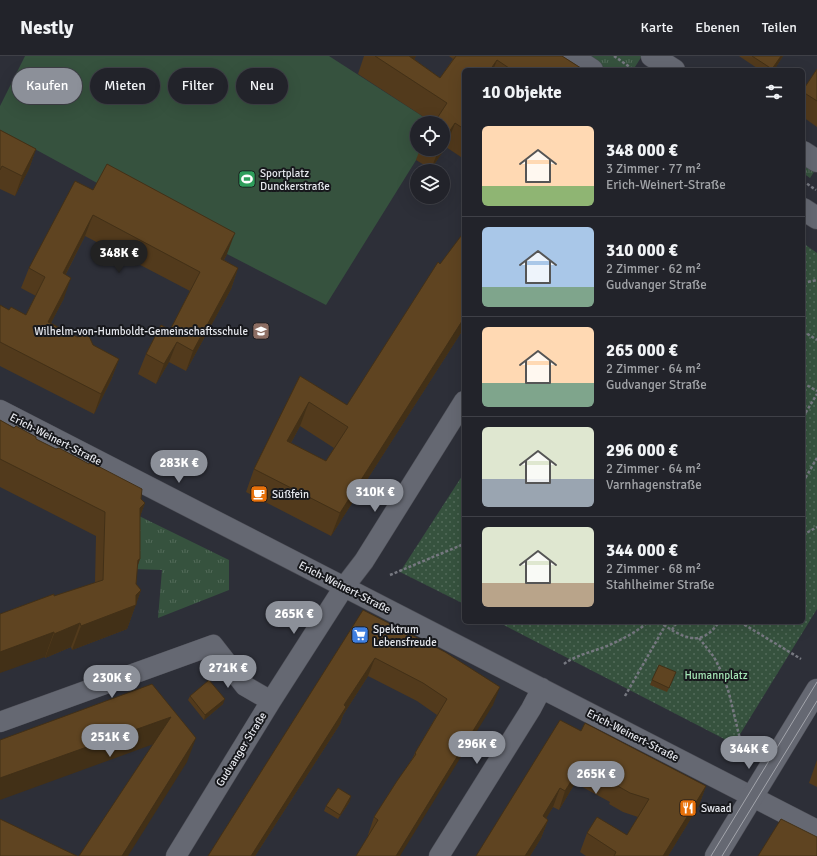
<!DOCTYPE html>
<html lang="de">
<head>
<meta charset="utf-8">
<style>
  :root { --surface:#22232a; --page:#2e2f36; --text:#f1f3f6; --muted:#a2a4a8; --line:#3f4047; --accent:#8c9099 }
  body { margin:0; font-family:Signika,sans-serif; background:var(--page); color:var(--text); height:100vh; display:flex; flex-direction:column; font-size:15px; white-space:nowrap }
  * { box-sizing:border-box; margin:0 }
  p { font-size:13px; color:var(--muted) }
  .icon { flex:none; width:22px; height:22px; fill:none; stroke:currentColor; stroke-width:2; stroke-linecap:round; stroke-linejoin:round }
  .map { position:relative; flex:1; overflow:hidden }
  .drawer { position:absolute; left:462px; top:12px; width:343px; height:556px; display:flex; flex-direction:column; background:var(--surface); border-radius:6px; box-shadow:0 4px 16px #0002,0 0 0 1px var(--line) }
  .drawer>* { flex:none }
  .banner { position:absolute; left:12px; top:12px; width:380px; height:36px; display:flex; gap:8px }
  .tools { position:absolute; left:410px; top:60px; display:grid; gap:8px }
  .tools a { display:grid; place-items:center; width:40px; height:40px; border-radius:50%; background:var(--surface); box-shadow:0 4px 16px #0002,0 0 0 1px var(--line); font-size:20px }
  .price { position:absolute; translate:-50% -34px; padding:0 9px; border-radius:14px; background:var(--accent); color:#fff; font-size:13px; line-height:26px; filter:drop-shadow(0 1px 2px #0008) }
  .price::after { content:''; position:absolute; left:50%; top:24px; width:12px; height:9px; margin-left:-6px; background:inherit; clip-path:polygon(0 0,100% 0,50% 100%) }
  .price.selected { background:#222; color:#fff }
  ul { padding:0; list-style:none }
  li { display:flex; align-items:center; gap:12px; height:100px; padding:0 20px }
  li+li { border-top:1px solid var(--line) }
  li span { display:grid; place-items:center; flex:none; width:112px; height:80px; border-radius:6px; color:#555 }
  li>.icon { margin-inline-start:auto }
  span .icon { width:48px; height:48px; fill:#fffc; stroke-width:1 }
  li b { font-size:17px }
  h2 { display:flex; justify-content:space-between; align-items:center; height:48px; padding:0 20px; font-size:17px }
  .pill { padding:0 14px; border-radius:18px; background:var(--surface); box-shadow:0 4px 16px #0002,0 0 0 1px var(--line); font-size:14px; line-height:36px }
  .pill.selected { background:var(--accent); color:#fff }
  header { display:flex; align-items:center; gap:24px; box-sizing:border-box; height:56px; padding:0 20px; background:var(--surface); border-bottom:1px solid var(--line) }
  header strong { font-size:19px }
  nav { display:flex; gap:22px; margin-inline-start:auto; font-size:14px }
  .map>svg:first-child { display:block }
  .grass { fill:url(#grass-tufts) }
  .park { fill:url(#park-dots) }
  .garden { fill:#36523e }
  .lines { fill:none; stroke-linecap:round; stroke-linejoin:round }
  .minor-casing { stroke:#4c4d55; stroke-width:21 }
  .tertiary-casing { stroke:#4c4d55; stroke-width:23 }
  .path { stroke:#767880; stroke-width:2.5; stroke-dasharray:3 2; stroke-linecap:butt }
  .minor { stroke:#656872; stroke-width:20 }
  .tertiary { stroke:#656872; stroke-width:22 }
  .tram { stroke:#a3a5ac; stroke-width:1 }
  .wall { fill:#523a1c; fill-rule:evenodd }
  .shaded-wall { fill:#423017 }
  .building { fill:#5f4421; stroke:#423017; fill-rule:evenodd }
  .labels { text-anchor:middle; stroke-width:4; stroke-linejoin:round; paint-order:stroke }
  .poi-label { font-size:11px; fill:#e5e7ed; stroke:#17181c; text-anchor:start }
  .street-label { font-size:11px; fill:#e5e7ed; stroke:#17181c }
  .park-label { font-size:11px; fill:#a3e3b4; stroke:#17181c }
</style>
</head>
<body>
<header>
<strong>Nestly</strong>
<nav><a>Karte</a><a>Ebenen</a><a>Teilen</a></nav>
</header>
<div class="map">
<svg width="817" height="800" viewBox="0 0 817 800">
  <defs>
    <pattern id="grass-tufts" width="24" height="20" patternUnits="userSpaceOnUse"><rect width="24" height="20" fill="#36523e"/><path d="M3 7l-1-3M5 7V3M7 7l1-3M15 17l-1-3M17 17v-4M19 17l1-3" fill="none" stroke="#536b5a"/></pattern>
    <pattern id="park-dots" width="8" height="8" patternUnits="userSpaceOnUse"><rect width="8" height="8" fill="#36523e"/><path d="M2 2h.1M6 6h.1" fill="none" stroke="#536b5a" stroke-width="1.8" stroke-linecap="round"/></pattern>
  </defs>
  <rect width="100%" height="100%" fill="#2d2f38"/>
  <path class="grass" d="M587 0H642L633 14H608Z
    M803 108 814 116 810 122 803 117Z
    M133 457 229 504V534L158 562 162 514 132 513Z"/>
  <path class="park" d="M803 187 817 197V553L734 688 498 566H803Z
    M464 417V548L400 516Z"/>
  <path class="garden" d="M25 0H329L433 67H417V93H423L326 249 227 198 0 74V50Z"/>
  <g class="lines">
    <defs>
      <path id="minor" d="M0 354 817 774
        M0 666 213 589 245 630 271 645
        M176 800 271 645 344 531 364 505 464 345
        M439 800 531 653 542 632"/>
      <path id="tertiary" d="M571 0 592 14
        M652 0 674 14
        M803 96 817 105
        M803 153 817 162
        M716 800 817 634"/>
    </defs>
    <use href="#minor" class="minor-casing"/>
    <use href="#tertiary" class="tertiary-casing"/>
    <path class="path" d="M614 0 634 14
      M803 125 816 134
      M803 227 817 224
      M803 275 817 284
      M803 327 817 335
      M803 361 817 338
      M803 426 817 402
      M803 479 817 471
      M390 519 464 488
      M659 566C681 580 700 594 719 566
      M740 566 801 603
      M672 574 677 566
      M699 582 714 601 722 617 729 637 744 700
      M564 608C576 599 592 596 607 590 621 584 637 576 648 566
      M625 640 665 570"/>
    <use href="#minor" class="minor"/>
    <use href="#tertiary" class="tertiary"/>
    <path class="tram" d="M711 800 817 626
      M722 800 817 645"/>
  </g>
  <path class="wall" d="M364 0H416L414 3 440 22 453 3 449 0H562L584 14H464V103L446 91 431 113 416 104 420 93H443V67H433L358 18Z
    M739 0H783L774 14H760Z
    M817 13V71L803 61V34Z
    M0 74 36 93 29 113 15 140 0 133Z
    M93 134 227 198 224 204 238 212 231 233 186 315 169 306 156 328 138 318 146 298 170 274 190 235 85 180 66 218 64 242 51 267 119 303 111 324 94 358 0 310V249L9 254 26 259 36 240 21 232 29 212Z
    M464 272 331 480 246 436 254 413 300 320 347 349ZM300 370 334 392 326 405 291 387Z
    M0 364 36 383 141 443 145 447 140 460V503L137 511 136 528 141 534 127 573 72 594 71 591 45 602V601L54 540 95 527 96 480 0 431Z
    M363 554 493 649 369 779H368L374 761 412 703 415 697 437 659 417 645 368 620 343 659 340 668 255 800H208Z
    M674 621 667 636 650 629 652 624Z
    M190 640 223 648 204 664 188 644Z
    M581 675 706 730 699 749 668 800H586L580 796 587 777 627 779 638 761 623 756 609 748 610 746 575 727 559 754 553 751 546 762 548 764 541 782 530 800Z
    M817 704V731L809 727Z
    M350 745 338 763 324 755 326 750Z"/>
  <path class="shaded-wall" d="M409 0H416L404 19Z
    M781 0H783L774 14H772Z
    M497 4 493 14H490Z
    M455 67 446 91 431 113 439 93H443V85Z
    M36 93 29 113 15 140 22 120Z
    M93 159 85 180 56 237 63 217Z
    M235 177 227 198 213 223 221 203Z
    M238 212 231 233 186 315 193 295Z
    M71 222 64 242 41 286 48 266Z
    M464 262V272L331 480 340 457Z
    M177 286 169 306 156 328 164 308Z
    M119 303 111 324 94 358 101 338Z
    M309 346 300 370 279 409 287 385Z
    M145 447 136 471 140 452Z
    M140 503 131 528 138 504Z
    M141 534 127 573 72 594 81 570 136 539Z
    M80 567 71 591 45 602 54 578Z
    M54 576 45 601 0 617V596Z
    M375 602 368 620 343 659 340 668 255 800H251L344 649Z
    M500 631 493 649 400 800H396Z
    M225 643 223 648 204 664 205 659Z
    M171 661 162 685 0 744V722Z
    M196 682 187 706 128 800H122Z
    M582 708 575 727 559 754 565 735Z
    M706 730 699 749 668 800H663Z
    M560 732 553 751 536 779 543 760Z
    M351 740 350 745 338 763 340 759Z
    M548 764 541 782 530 800H525Z"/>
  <path class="building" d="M375 0H409L440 22 456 0H562L584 14H512L497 4 490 14H464V73L455 67 443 85V67H434L447 47Z
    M752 0H781L772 13Z
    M817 13V45L803 36V34Z
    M0 74 36 93 22 120 2 110 0 114Z
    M107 108 235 177 221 203 238 212 193 295 177 286 164 308 146 298 161 269 170 274 200 216 93 159 63 217 71 222 48 266 77 281 88 278 93 289 119 303 101 338 0 286V249L9 254 11 251 26 259 45 221 29 212 75 125 93 134Z
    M464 176V262L340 457 254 413 300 320 347 349 438 206 440 208ZM309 346 348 371 326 405 287 385Z
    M0 364 14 372 16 370 36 381V383L56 393 59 392 89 408 90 406 142 433 141 443 145 447 140 452V503L138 504 136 528 141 534 136 539V549L81 570 80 567 54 578V576L0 596V558L54 538V540L103 524 105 456 0 403Z
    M363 554 445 596 500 631 396 800H356L378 764 374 761 397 725 416 698 415 697 447 643 423 627 375 602 344 649 346 651 251 800H208Z
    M659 609 676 616 669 632 652 624Z
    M209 624 225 643 205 659 190 640Z
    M152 628 196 682 122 800H79L171 661 0 722V684Z
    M560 664 581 675 585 667 706 730 663 800H614L616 796 587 777 597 761 627 779 649 743 630 737 616 729 617 727 582 708 565 735 560 732 543 760 548 764 525 800H476Z
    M338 732 351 740 340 759 326 750Z
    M0 763 77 800H0Z
    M781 763 817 781V800H758Z"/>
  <defs>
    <symbol id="stadium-square" viewBox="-11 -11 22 22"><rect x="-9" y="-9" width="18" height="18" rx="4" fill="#2e9e5b" stroke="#17181c"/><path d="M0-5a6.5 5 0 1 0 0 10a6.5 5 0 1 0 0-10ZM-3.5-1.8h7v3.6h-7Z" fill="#fff"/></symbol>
    <symbol id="school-square" viewBox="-11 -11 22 22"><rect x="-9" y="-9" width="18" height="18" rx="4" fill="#8d6e63" stroke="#17181c"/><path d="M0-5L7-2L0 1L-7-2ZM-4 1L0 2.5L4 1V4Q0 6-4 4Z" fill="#fff"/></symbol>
    <symbol id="cafe-square" viewBox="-11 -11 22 22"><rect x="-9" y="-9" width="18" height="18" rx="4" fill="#e8710a" stroke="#17181c"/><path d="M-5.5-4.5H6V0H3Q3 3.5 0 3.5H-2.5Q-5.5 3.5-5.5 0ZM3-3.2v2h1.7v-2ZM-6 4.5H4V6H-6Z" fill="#fff"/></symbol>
    <symbol id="supermarket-square" viewBox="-11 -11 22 22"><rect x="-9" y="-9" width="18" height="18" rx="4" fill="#3f7fe0" stroke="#17181c"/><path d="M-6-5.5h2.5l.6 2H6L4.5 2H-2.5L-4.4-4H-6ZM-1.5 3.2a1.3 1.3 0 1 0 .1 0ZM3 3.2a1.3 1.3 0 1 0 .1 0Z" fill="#fff"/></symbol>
    <symbol id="restaurant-square" viewBox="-11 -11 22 22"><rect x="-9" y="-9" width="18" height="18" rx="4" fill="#e8710a" stroke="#17181c"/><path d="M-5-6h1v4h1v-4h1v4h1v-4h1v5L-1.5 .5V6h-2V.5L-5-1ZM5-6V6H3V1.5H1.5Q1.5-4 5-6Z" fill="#fff"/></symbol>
  </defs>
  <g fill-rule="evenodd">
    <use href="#stadium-square" x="237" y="113" width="20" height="20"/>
    <use href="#school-square" x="251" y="265" width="20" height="20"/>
    <use href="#cafe-square" x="249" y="428" width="20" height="20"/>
    <use href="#supermarket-square" x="350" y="569" width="20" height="20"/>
    <use href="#restaurant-square" x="678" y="742" width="20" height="20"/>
  </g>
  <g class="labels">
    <g class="poi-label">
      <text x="260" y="121">Sportplatz<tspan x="260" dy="13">Dunckerstraße</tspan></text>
      <text x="248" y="279" text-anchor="end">Wilhelm-von-Humboldt-Gemeinschaftsschule</text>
      <text x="272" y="442">Süßfein</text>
      <text x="373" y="577">Spektrum<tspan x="373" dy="13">Lebensfreude</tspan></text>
      <text x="701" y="756">Swaad</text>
    </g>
    <g class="street-label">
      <text transform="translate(56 383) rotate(27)" y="4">Erich-Weinert-Straße</text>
      <text transform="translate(345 531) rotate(27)" y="4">Erich-Weinert-Straße</text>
      <text transform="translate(633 679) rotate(27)" y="4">Erich-Weinert-Straße</text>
      <text transform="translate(241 693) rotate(-58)" y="4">Gudvanger Straße</text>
    </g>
    <g class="park-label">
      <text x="716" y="623">Humannplatz</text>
    </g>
  </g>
</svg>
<div class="tools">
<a><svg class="icon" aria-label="locate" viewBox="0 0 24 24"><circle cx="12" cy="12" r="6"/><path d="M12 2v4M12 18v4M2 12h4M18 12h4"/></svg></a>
<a><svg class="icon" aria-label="layers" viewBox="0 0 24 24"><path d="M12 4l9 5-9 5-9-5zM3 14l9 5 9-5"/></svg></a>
</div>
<b class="price selected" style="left:119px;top:218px">348K €</b>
<b class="price" style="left:179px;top:428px">283K €</b>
<b class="price" style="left:375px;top:457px">310K €</b>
<b class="price" style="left:294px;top:579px">265K €</b>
<b class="price" style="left:228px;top:633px">271K €</b>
<b class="price" style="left:112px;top:643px">230K €</b>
<b class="price" style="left:110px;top:702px">251K €</b>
<b class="price" style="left:477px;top:709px">296K €</b>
<b class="price" style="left:749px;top:714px">344K €</b>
<b class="price" style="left:596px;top:739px">265K €</b>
<div class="banner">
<a class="pill selected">Kaufen</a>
<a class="pill">Mieten</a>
<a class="pill">Filter</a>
<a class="pill">Neu</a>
</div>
<section class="drawer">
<h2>10 Objekte<svg class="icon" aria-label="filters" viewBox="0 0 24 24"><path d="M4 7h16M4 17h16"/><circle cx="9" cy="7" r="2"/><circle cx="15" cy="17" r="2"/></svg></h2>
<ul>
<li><span style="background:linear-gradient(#ffd9b3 75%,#8fb573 0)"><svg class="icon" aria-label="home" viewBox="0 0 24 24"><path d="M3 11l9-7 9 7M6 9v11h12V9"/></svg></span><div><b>348 000 €</b><p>3 Zimmer · 77 m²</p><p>Erich-Weinert-Straße</p></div></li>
<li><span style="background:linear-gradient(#a9c7e8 75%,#7fa58c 0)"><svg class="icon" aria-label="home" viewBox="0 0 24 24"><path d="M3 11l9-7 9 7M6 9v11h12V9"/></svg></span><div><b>310 000 €</b><p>2 Zimmer · 62 m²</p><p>Gudvanger Straße</p></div></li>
<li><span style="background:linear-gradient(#ffd9b3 70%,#7fa58c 0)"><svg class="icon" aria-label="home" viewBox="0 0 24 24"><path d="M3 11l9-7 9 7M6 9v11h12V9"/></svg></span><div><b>265 000 €</b><p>2 Zimmer · 64 m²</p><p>Gudvanger Straße</p></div></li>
<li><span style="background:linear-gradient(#dfe7d0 65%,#9aa5b1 0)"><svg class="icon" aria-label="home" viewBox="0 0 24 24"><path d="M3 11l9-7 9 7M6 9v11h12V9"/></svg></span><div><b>296 000 €</b><p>2 Zimmer · 64 m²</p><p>Varnhagenstraße</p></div></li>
<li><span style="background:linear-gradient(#dfe7d0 70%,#b9a48a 0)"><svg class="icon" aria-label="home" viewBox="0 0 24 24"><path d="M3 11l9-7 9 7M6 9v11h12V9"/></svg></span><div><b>344 000 €</b><p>2 Zimmer · 68 m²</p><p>Stahlheimer Straße</p></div></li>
</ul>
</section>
</div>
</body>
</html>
